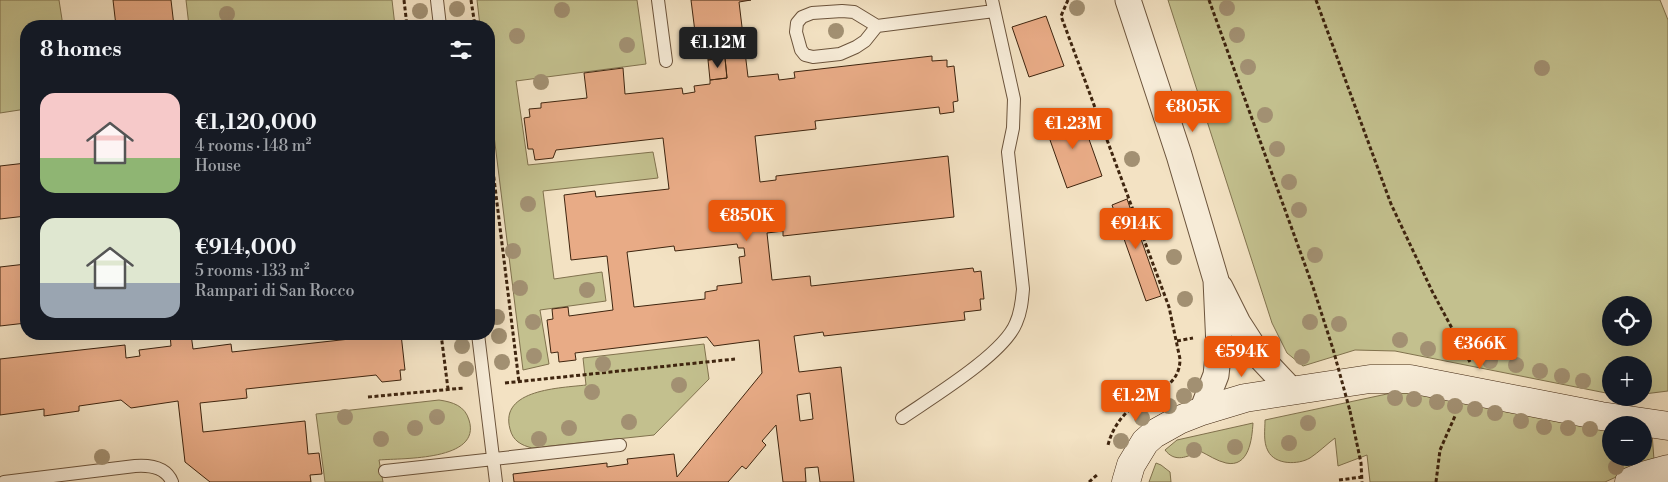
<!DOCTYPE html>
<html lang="en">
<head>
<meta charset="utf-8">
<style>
  :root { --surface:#171b24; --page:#242831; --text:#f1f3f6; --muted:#9ea1a6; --accent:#ea580c }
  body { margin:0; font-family:"Libre Bodoni",serif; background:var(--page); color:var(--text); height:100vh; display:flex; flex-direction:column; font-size:19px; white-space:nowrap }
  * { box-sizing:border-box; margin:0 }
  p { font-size:16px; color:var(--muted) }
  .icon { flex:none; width:28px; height:28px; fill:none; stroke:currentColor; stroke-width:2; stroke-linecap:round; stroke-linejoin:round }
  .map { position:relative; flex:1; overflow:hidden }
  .details { position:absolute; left:20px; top:20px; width:475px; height:320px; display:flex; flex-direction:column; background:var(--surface); border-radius:20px; box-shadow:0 5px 20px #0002 }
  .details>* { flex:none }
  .fabs { position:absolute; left:1602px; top:296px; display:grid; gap:10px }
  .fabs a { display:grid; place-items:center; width:50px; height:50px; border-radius:50%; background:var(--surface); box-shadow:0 5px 20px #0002; font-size:25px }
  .price { position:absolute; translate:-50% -42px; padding:0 11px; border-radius:5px; background:var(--accent); color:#fff; font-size:16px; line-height:32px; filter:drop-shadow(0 1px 2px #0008) }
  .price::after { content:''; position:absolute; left:50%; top:30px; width:15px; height:11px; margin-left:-8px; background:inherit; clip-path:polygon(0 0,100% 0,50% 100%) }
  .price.current { background:#222; color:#fff }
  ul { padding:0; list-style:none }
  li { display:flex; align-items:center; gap:15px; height:125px; padding:0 20px }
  li span { display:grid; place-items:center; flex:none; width:140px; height:100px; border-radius:15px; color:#555 }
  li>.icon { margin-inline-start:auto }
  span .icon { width:60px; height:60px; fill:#fffc; stroke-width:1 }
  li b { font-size:21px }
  h2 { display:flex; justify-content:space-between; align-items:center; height:60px; padding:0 20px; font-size:21px }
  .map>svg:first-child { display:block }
  .green { fill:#c3c08e; stroke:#81724e; fill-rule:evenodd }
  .building { fill:#e8ab86; stroke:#3f250f; fill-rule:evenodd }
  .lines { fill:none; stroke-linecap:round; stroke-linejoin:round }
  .lane-casing { stroke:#6c543c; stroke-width:14 }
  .street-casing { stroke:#6c543c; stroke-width:27 }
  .secondary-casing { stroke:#3f250f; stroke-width:29 }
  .path { stroke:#3f250f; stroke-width:3; stroke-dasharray:4 2.5; stroke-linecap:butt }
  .lane { stroke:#f7ecd8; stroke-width:12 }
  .street { stroke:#f7ecd8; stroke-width:25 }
  .secondary { stroke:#f7ecd8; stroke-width:28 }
  .path-bridge { stroke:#3f250f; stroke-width:3; stroke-dasharray:4 2.5; stroke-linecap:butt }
  .tree { fill:#a29072 }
</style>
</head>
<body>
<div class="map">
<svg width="1668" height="482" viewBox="0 0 1668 482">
  <rect width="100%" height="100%" fill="#f3e2c3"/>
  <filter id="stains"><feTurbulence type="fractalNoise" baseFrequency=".004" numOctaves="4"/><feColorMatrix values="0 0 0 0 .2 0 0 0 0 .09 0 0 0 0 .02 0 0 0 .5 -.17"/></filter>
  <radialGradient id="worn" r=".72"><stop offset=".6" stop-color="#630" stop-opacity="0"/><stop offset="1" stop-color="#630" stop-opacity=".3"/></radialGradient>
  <path class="green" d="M0 0H59L63 26H26V109L0 113Z
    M186 0H392L395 26H189Z
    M477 0H637L646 64 516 81 528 165 653 152 658 178 543 191 554 279 602 272 606 301 540 310 549 364 523 370 489 95V26H480Z
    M1168 0H1660L1668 20V391L1644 394V365H1611V394L1395 351 1355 350 1303 366 1287 353 1272 323ZM1611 305H1644V338H1611Z
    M704 344 709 379 654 435 532 448C521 445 513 441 510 429 499 389 561 388 586 385L583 358Z
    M1401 391 1611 426V458H1644V432L1652 433 1654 460 1605 482H1370L1367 455 1338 466 1335 438C1327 444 1319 452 1310 458 1298 465 1275 465 1268 451 1263 442 1265 430 1265 420Z
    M439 400C453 402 465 406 469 420 482 461 403 458 379 460L383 482H325L316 414Z
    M1253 423C1252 439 1249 468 1226 463 1217 461 1208 455 1200 451 1187 457 1175 463 1165 450L1177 440Z
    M1156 463 1161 465 1170 472 1171 482H1149Z"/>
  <path class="building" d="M113 0H171L174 26H116Z
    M691 0H751L739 2 748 77 778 74 779 80 795 78 794 72 932 56V61L947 60V67L954 66 958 101 953 102 954 112 940 114 939 107 815 121 816 129 755 136 760 182 776 180V176L948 156 954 217 783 236V231L767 233 772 280 810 276 811 286 973 268 974 272 981 271 984 299H980L981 310 964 312 965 320 824 336 823 332 794 336 799 372 841 367 854 482H820L818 467 805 468 806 482H783L776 425 762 441 766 445 746 469 742 466 728 482H514L513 474 607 463V467L628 464 627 459 674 454 677 477 762 373 759 340 714 346 707 337 575 353 576 360 559 362 558 352 551 353 547 320 553 319 552 309 568 307 569 316 613 310 607 256 571 260 564 195 595 191 596 197 669 189 663 138 556 150 553 158 535 160 533 149H528L524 118 530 117 529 109 541 108V103L587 98 584 73 623 68 625 94 682 88 683 94 695 92 694 86 710 84V80L727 78 725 58 708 60 705 31 695 32ZM737 244 738 248H744L745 256 739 257 742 283 717 286V290L705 292V299L634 307 627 252 674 246 675 251ZM810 393 813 419 800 421 797 395Z
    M1046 16 1064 66 1029 77 1012 27Z
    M725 58 727 78 710 80 708 60Z
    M1079 111 1102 176 1067 188 1044 123Z
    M26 163V216L0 219V166Z
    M1127 199 1161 296 1146 301 1112 205Z
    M26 264V323L0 326V267Z
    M170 334H191L193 349 231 344 232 352 377 336V334H401L405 370H400L401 380 382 382 376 375 246 389 247 398 200 403 203 432 305 421 308 454 319 453 322 474 310 475 311 482H210L185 462 178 401 131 408 121 400 79 406V411L44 416V409L0 415V359L125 345 126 358 140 356 139 350 171 346Z"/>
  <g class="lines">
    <defs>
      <path id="lane" d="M437 0 440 26
        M658 0 666 61
        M877 26 865 41 856 47 840 54 813 57 805 55 801 50 796 32 797 23 802 17 812 13 842 11 854 12 877 26 994 11
        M478 334 496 482
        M902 418C931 398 1004 354 1016 323 1021 312 1022 301 1023 289L1008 152 1013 128 1014 99 992 0
        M385 471 620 445
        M4 482 135 466C149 465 166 467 172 482"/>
      <path id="street" d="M1128 0 1179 155 1216 280 1219 347 1216 375 1202 411
        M1220 287 1238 323 1260 357 1292 391"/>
      <path id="secondary" d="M1126 482 1131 465 1145 442 1154 434 1179 420 1202 411 1245 398 1370 379H1410L1601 416 1668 426
        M1629 482 1646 475 1668 469"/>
    </defs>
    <use href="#lane" class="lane-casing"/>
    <use href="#street" class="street-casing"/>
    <use href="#secondary" class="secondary-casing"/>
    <path class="path" d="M404 0 407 26
      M471 0 475 26
      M1068 0 1061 16 1169 307 1180 359C1180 386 1155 392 1137 404 1122 414 1112 429 1108 445
      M1209 0 1313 287 1333 349
      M1316 0 1391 204 1432 291 1470 362
      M489 138 519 382
      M441 334 448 389
      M1177 341 1193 338
      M505 383 735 359
      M368 397 464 388
      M1350 411 1361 463 1362 482
      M1339 480 1362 477
      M1089 482 1098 474
      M1436 482 1440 450 1455 416"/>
    <use href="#lane" class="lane"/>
    <use href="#street" class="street"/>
    <use href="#secondary" class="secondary"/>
    <path class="path-bridge" d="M1333 349 1350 411"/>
  </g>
  <g class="tree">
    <circle cx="1077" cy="8" r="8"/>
    <circle cx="1227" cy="8" r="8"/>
    <circle cx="457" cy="9" r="8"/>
    <circle cx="562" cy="10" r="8"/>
    <circle cx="420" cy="11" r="8"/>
    <circle cx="227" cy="14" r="8"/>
    <circle cx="836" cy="31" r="8"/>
    <circle cx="1237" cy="35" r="8"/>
    <circle cx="517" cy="36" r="8"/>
    <circle cx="627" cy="45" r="8"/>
    <circle cx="1248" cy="67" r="8"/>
    <circle cx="1542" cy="68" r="8"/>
    <circle cx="541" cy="82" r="8"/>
    <circle cx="1265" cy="115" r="8"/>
    <circle cx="1277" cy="149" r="8"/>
    <circle cx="1132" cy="159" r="8"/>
    <circle cx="1289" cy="182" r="8"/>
    <circle cx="528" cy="204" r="8"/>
    <circle cx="1299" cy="210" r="8"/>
    <circle cx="1151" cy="223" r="8"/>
    <circle cx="513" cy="251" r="8"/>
    <circle cx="1315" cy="255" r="8"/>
    <circle cx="1174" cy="257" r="8"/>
    <circle cx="520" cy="288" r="8"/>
    <circle cx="587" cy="290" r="8"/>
    <circle cx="1185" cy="299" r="8"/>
    <circle cx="497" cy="317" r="8"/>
    <circle cx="533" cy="322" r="8"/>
    <circle cx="1310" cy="322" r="8"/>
    <circle cx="1339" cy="324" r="8"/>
    <circle cx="499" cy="336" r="8"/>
    <circle cx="1400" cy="340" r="8"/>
    <circle cx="462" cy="346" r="8"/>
    <circle cx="1428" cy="349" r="8"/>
    <circle cx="1453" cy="352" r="8"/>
    <circle cx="534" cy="356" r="8"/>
    <circle cx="1302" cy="357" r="8"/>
    <circle cx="1490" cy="361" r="8"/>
    <circle cx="502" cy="362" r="8"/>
    <circle cx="603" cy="364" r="8"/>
    <circle cx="1516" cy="365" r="8"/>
    <circle cx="466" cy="369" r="8"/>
    <circle cx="1540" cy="371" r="8"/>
    <circle cx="1562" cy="376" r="8"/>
    <circle cx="1583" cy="381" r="8"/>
    <circle cx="679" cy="385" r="8"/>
    <circle cx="1195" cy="385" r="8"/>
    <circle cx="592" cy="392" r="8"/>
    <circle cx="1184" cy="396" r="8"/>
    <circle cx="1395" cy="398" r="8"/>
    <circle cx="1414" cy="399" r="8"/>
    <circle cx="1437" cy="402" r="8"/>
    <circle cx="1169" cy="406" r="8"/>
    <circle cx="1455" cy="406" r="8"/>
    <circle cx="1475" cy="409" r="8"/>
    <circle cx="1495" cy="413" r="8"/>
    <circle cx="345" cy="417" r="8"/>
    <circle cx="437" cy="417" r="8"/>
    <circle cx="1142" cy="418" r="8"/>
    <circle cx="1521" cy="421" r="8"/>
    <circle cx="629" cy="422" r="8"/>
    <circle cx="1308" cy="423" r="8"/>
    <circle cx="1544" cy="427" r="8"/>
    <circle cx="415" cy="428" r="8"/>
    <circle cx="569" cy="428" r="8"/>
    <circle cx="1568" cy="428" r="8"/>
    <circle cx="1590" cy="429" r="8"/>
    <circle cx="381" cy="439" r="8"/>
    <circle cx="539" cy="439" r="8"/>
    <circle cx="1121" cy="441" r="8"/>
    <circle cx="1289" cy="443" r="8"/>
    <circle cx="1235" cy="447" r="8"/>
    <circle cx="1194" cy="450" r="8"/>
    <circle cx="102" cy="457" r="8"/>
    <circle cx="1616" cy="467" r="8"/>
  </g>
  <rect width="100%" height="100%" filter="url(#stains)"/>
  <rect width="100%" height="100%" fill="url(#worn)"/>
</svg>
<div class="fabs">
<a><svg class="icon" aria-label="locate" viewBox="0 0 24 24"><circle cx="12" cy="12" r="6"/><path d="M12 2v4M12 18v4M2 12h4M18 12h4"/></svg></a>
<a>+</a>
<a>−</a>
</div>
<b class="price current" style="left:718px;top:69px">€1.12M</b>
<b class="price" style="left:1193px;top:133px">€805K</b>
<b class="price" style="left:1073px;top:150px">€1.23M</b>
<b class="price" style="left:747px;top:242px">€850K</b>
<b class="price" style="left:1136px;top:250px">€914K</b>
<b class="price" style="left:1480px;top:370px">€366K</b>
<b class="price" style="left:1242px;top:378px">€594K</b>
<b class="price" style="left:1136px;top:422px">€1.2M</b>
<section class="details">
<h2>8 homes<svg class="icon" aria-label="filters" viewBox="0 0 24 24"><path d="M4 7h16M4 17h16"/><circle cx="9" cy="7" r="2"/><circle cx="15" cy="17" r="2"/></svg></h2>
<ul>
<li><span style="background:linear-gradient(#f6c9c9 65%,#8fb573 0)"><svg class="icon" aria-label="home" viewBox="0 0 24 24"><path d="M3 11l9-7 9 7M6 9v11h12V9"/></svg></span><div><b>€1,120,000</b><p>4 rooms · 148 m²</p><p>House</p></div></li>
<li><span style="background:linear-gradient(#dfe7d0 65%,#9aa5b1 0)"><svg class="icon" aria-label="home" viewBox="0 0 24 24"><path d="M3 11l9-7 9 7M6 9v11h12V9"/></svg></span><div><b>€914,000</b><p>5 rooms · 133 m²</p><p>Rampari di San Rocco</p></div></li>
</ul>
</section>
</div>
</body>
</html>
